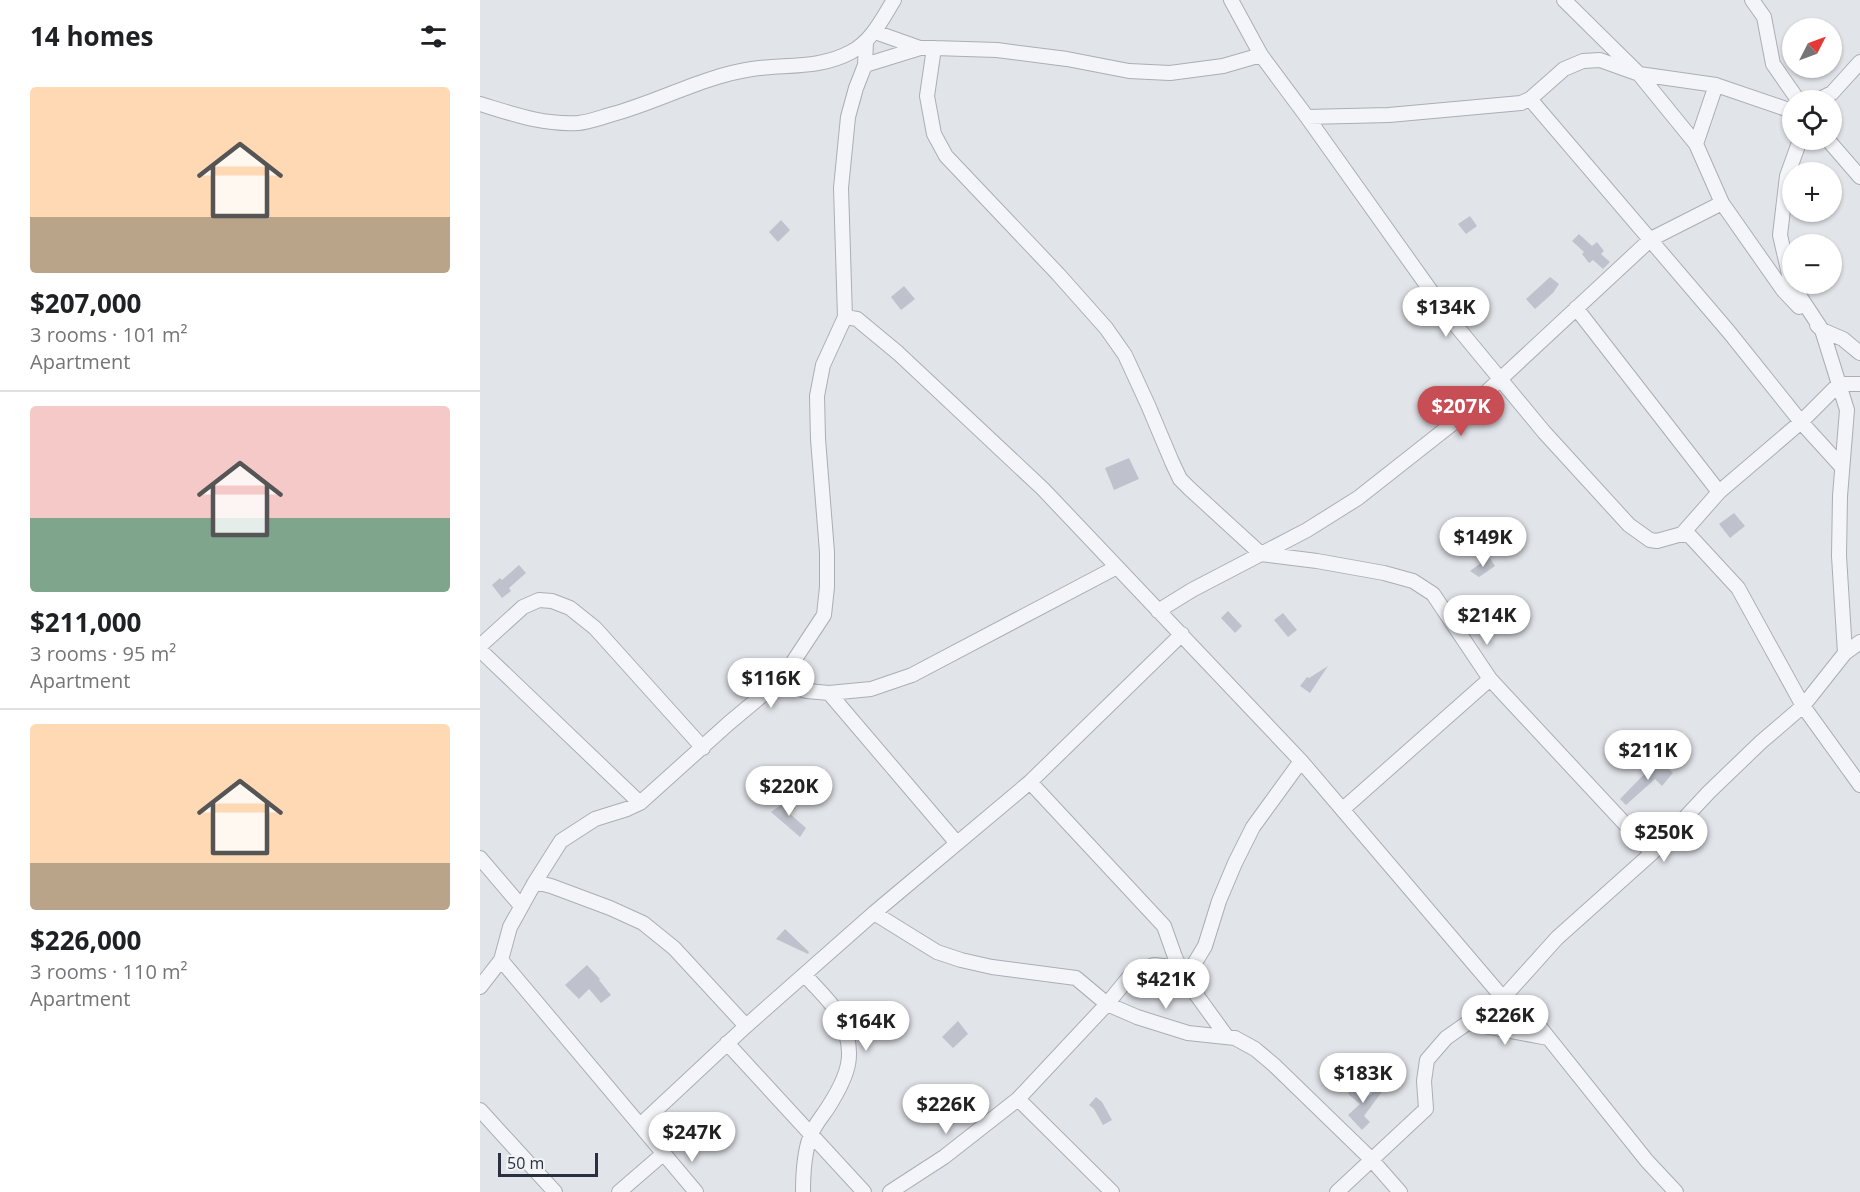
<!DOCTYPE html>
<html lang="en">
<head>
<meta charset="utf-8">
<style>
  :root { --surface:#fff; --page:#f2f2f2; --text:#202124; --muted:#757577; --line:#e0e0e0; --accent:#c64e54 }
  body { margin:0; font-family:"Open Sans",sans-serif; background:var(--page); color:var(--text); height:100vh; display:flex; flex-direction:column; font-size:22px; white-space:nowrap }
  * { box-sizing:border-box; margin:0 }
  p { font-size:20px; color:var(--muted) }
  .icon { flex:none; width:33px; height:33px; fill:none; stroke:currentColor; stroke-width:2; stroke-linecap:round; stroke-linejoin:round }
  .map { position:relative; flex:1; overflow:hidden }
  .sheet { display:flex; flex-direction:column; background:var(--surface); width:480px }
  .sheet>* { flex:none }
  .needle { width:39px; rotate:48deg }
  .tools { position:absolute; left:1302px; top:18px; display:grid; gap:12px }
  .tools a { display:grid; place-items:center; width:60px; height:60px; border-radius:50%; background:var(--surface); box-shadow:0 2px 4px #0004; font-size:30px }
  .scale { position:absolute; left:18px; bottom:15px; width:100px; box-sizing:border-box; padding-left:6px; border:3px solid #2b3040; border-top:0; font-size:16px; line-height:21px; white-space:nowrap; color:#2b3040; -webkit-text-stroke:4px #f1f3f7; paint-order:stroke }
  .price { position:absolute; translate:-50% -51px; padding:0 14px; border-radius:21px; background:#fff; color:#222; font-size:20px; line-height:39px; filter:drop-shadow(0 2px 3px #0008) }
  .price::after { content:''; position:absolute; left:50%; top:36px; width:18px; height:14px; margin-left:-9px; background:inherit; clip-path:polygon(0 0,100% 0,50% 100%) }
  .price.current { background:var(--accent); color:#fff }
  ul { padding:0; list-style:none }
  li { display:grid; align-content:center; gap:12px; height:318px; padding:0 30px }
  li+li { border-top:2px solid var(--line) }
  li span { display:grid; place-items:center; height:186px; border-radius:6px; color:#555 }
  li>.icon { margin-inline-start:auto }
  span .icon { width:108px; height:108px; fill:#fffc; stroke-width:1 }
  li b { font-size:26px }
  h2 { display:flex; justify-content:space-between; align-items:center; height:72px; padding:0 30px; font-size:26px }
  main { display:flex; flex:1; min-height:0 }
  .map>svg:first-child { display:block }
  .building { fill:#bfc2cc }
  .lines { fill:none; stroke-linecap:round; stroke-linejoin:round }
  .minor-casing { stroke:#aaaeb6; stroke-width:16 }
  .minor { stroke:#f4f5f8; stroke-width:14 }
</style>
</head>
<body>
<main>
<section class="sheet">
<h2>14 homes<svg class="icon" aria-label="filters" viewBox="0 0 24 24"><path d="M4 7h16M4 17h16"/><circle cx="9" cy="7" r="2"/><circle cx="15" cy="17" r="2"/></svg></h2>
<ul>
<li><span style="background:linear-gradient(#ffd9b3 70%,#b9a48a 0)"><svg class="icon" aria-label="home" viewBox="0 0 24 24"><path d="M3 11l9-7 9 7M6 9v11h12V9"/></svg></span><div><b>$207,000</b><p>3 rooms · 101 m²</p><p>Apartment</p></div></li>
<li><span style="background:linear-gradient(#f6c9c9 60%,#7fa58c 0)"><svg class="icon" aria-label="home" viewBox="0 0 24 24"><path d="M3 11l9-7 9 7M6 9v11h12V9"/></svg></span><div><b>$211,000</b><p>3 rooms · 95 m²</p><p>Apartment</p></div></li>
<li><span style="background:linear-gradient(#ffd9b3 75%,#b9a48a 0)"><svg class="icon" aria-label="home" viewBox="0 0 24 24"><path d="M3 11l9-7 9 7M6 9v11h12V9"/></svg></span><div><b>$226,000</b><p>3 rooms · 110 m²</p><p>Apartment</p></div></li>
</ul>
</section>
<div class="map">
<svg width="1380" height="1192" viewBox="0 0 1380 1192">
  <rect width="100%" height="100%" fill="#e1e4e9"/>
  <path class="building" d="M990 216 997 226 986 234 978 224Z
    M301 220 310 230 298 242 289 232Z
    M1099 234 1112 246 1117 242 1124 251 1121 254 1130 262 1123 269 1113 260 1109 263 1102 254 1104 252 1092 241Z
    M1070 277 1079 284 1073 293 1055 309 1046 299Z
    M424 286 435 299 421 310 411 297Z
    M649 458 659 479 634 490 625 468Z
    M1254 513 1265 526 1250 538 1239 524Z
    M1009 557 1015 566 999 577 990 571Z
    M39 565 46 573 29 588 31 591 22 598 12 585 20 578 22 580Z
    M748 611 762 626 755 633 741 618Z
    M803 613 817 630 808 637 794 620Z
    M848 666 830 693 820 686 827 677 829 678Z
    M1179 759 1193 773 1182 786 1175 779 1146 805 1140 799Z
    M309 799 316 808 309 813 326 828 320 837 291 812Z
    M305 929 329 952 328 954 296 939Z
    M107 965 120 979 119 980 131 995 121 1003 109 989 99 999 85 985Z
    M478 1021 488 1034 473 1048 462 1037Z
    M876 1083 886 1091 885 1093 889 1096 900 1086 904 1089 884 1116 890 1122 882 1130 868 1115 880 1104 868 1094Z
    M616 1097 622 1102 632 1120 623 1125 614 1109 609 1105Z"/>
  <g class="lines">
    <defs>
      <path id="minor" d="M751 0 781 55 827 117 973 322 1064 432 1149 525 1170 540 1177 541 1202 534 1210 536 1258 588 1323 706 1380 785
        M1084 0 1159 74 1216 144 1242 203 1303 290 1319 307
        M1272 0 1284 17 1293 64 1318 100
        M395 32 440 48
        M454 48 447 96 454 134 466 156 578 274 626 328 645 355 668 405 692 462 700 479 710 489 781 554 837 561 904 573 933 581 953 594 1010 679 1172 853
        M385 65 440 48H454L517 50 587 59 649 71 690 73 743 66 781 55
        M1050 99 1249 332 1321 422 1361 466
        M1338 100 1352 93 1380 62
        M0 104C33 114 63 125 98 123 110 122 122 117 133 114 180 101 224 76 272 69 305 64 340 69 371 52 392 41 402 19 414 0
        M827 117 909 115 1041 103 1050 99 1084 69 1103 61 1120 60 1159 74 1236 85 1312 111
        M1320 140 1307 176 1300 235 1311 283 1342 330 1367 410 1360 496 1359 556 1365 653
        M1348 140 1380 177
        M1216 144 1236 85
        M1096 308 1239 492
        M365 317 377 319 418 353 563 489 821 761 1023 998 1043 1006 1167 1161 1196 1192
        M1337 325 1342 330 1363 339 1380 353
        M1202 534 1239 492 1321 422 1359 384H1380
        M678 611 712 590 827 530 878 498 972 424 1171 239 1242 203
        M0 646 43 607 59 600 72 601 90 608 115 628 223 748
        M0 650 160 803
        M297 683 327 691 349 693 391 689 432 675 637 567
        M349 693 476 842
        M550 782 684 926 695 957 705 979 747 1037
        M863 809 1010 679
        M0 858 41 906
        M55 882 71 886 130 908 163 923 194 948 266 1026
        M394 913 457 952 481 960 512 967 596 978 627 1004 657 1017 708 1033 755 1038 775 1049 794 1065 891 1159 920 1192
        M21 960 216 1192
        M705 979 725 946 739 901 755 863 773 827 821 761
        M0 987 21 960 30 927 55 882 81 841 115 819 147 809 160 803 249 723 297 683 313 662 344 615 347 587V552L338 439 337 396 343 365 365 317 361 188 368 117 376 88 385 65 386 41
        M988 1023 1068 1038
        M247 1043 384 1192
        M0 1110 75 1192
        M160 1125 266 1026 394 913 550 782 702 634
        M139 1192 183 1154
        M323 1192C323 1174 324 1154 330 1137 333 1127 341 1118 347 1109 369 1075 378 1052 358 1014 350 1000 336 988 325 975
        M410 1192 464 1157 538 1099
        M632 1192 538 1099 627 1004 650 976 662 970 674 965 683 966 705 979
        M857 1192 946 1109 944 1081 947 1060 966 1038 1023 998 1077 938 1172 853 1229 792 1281 742 1323 706 1365 653 1380 642"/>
    </defs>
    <use href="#minor" class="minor-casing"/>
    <use href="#minor" class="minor"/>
  </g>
</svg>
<div class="tools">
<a><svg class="needle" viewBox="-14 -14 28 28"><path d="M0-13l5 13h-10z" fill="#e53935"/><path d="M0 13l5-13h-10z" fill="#757577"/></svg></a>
<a><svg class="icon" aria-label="locate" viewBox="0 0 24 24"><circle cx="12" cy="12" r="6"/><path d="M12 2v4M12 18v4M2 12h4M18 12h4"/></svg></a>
<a>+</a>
<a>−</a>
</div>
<div class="scale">50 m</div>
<b class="price" style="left:966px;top:338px">$134K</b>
<b class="price current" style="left:981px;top:437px">$207K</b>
<b class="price" style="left:1003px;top:568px">$149K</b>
<b class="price" style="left:1007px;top:646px">$214K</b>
<b class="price" style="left:291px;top:709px">$116K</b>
<b class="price" style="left:1168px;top:781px">$211K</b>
<b class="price" style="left:309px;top:817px">$220K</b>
<b class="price" style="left:1184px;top:863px">$250K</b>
<b class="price" style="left:686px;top:1010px">$421K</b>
<b class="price" style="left:1025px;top:1046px">$226K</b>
<b class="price" style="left:386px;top:1052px">$164K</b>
<b class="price" style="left:883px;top:1104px">$183K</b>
<b class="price" style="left:466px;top:1135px">$226K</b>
<b class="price" style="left:212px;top:1163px">$247K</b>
</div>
</main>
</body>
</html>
